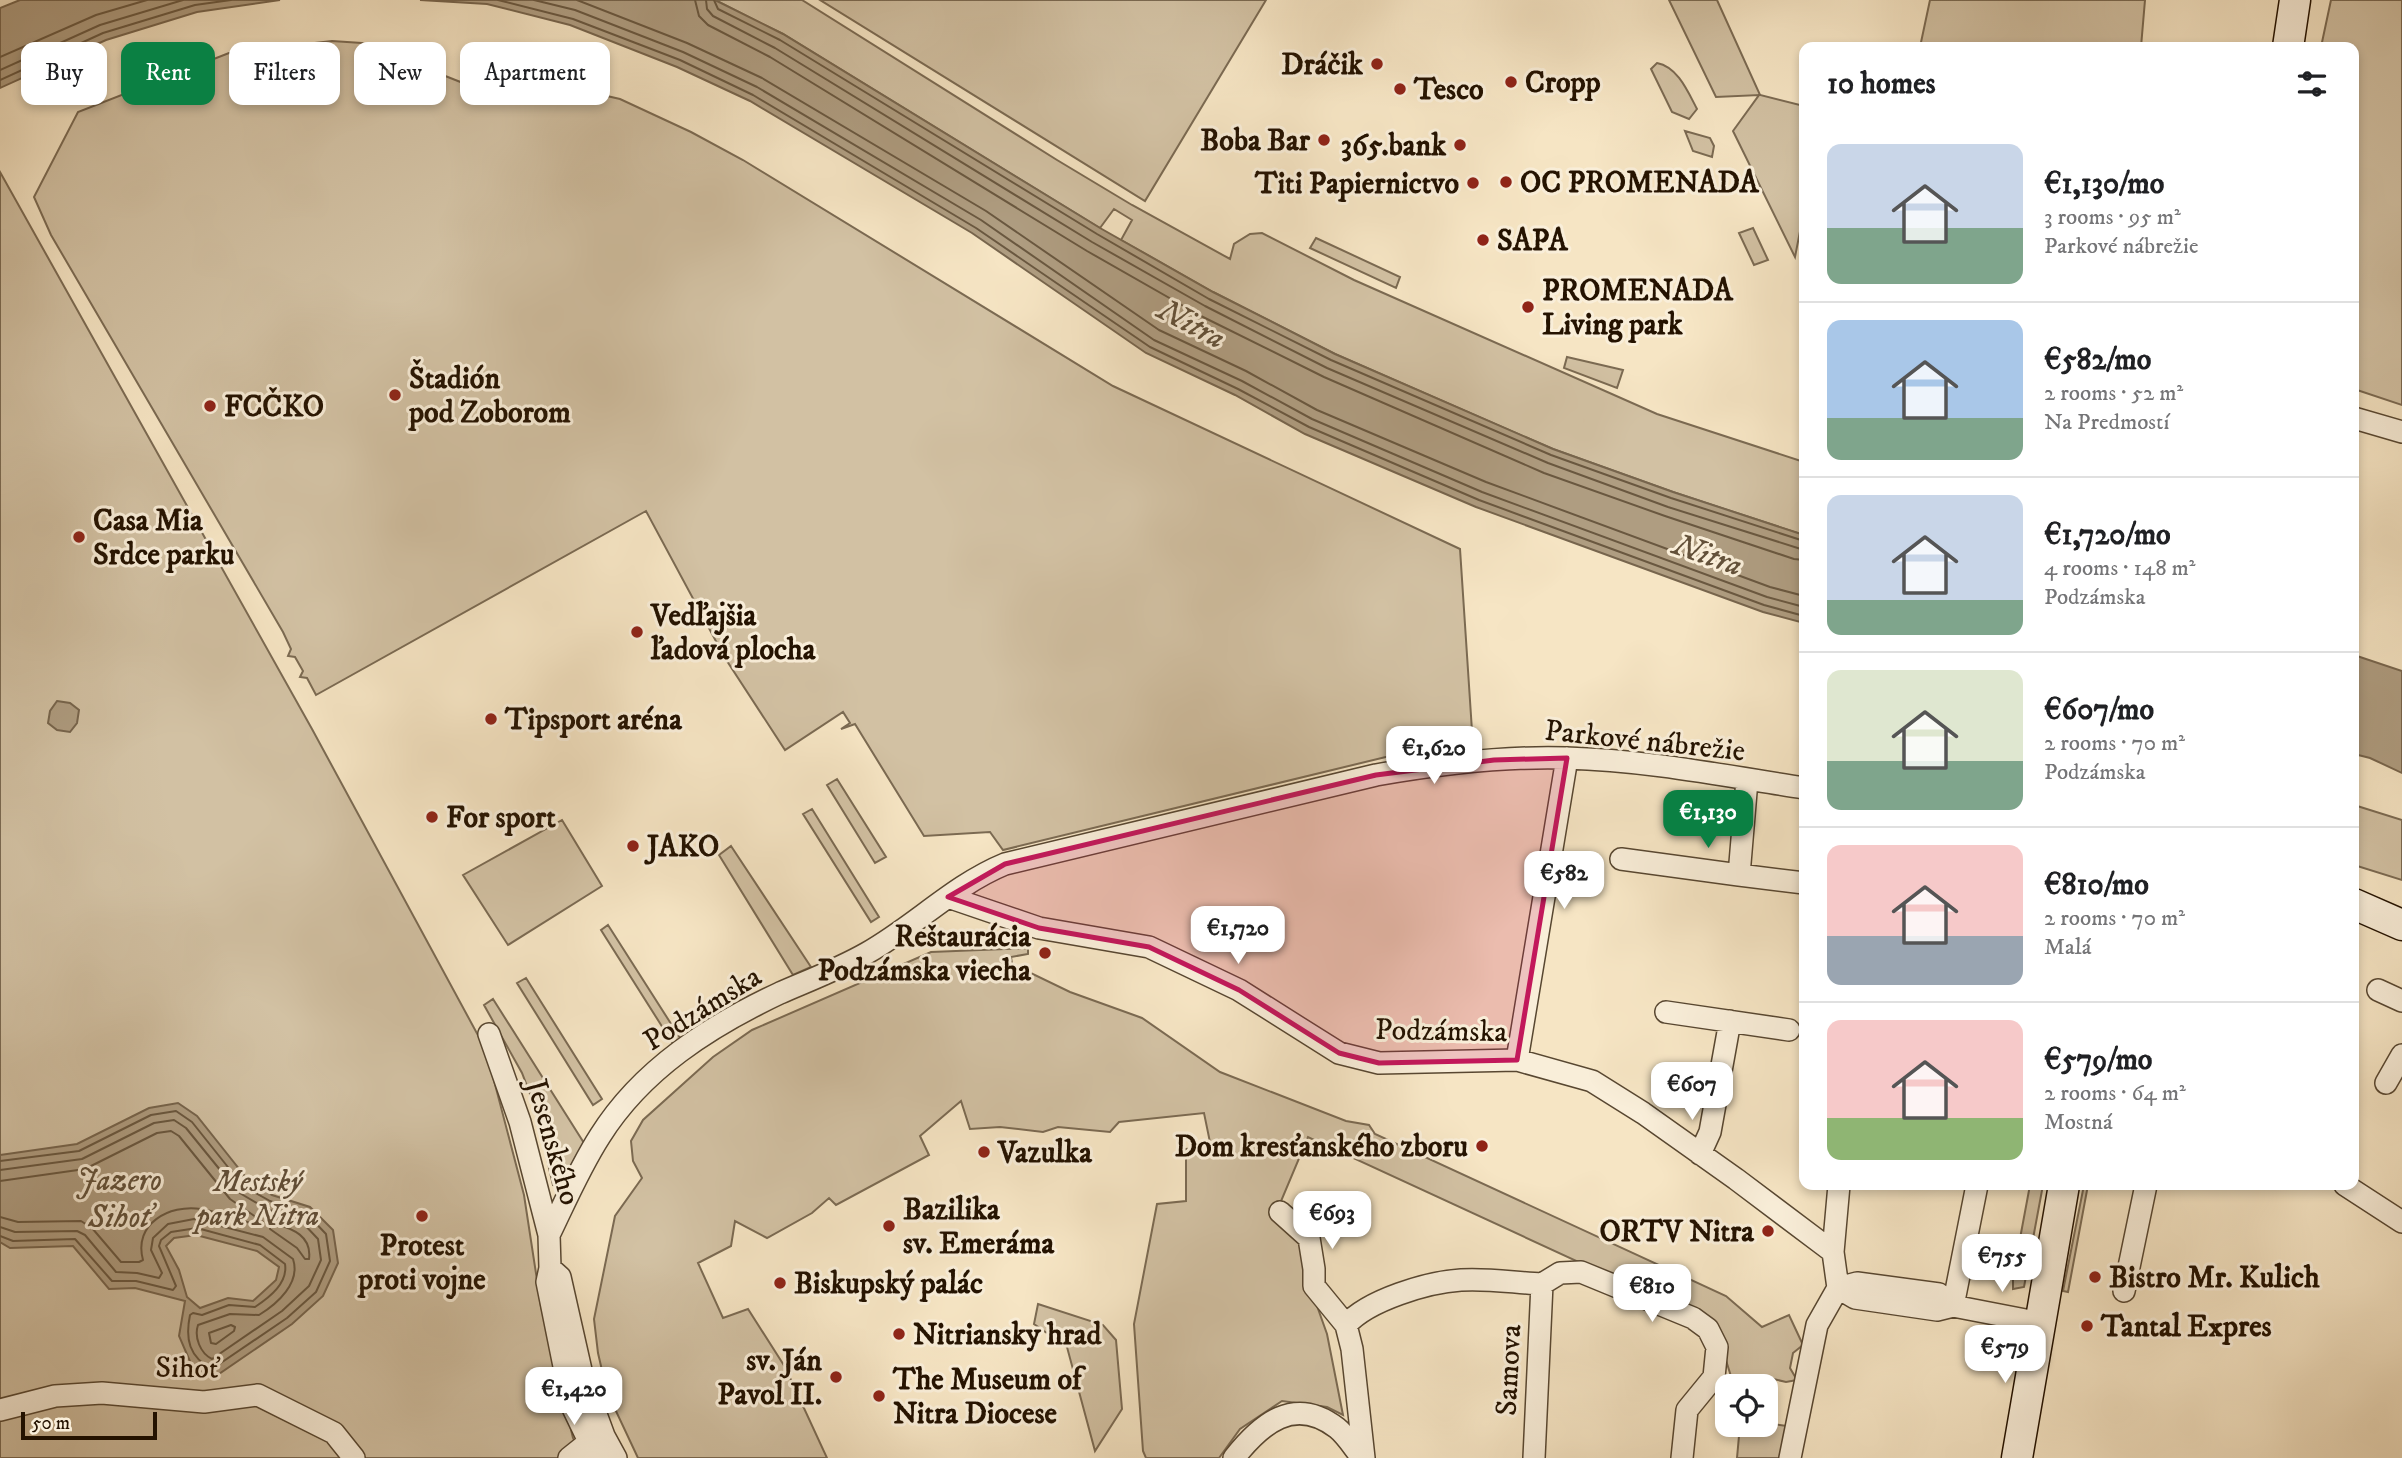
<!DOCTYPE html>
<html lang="en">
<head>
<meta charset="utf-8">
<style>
  :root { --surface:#fff; --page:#f2f2f2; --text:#202124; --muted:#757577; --line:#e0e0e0; --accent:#0b8043 }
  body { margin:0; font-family:"IM FELL DW Pica",serif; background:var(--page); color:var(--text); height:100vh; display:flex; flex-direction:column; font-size:26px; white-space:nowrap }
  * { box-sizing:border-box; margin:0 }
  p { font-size:23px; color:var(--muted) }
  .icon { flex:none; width:38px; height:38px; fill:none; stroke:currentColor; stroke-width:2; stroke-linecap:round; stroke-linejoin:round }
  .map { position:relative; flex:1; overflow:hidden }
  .side { position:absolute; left:1799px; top:42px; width:560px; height:1148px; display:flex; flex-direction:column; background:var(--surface); border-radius:14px; box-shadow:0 4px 10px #0003 }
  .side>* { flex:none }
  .hud { position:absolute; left:21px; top:42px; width:665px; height:63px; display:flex; gap:14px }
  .tools { position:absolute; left:1715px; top:1374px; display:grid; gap:14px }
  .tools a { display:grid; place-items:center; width:63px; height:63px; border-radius:14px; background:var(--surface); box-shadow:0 4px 10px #0003; font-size:35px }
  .scale { position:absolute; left:21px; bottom:18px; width:136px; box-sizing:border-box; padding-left:7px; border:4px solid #241200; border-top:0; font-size:19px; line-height:24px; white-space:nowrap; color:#241200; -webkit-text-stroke:5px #f9eed9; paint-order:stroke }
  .price { position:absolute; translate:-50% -60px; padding:0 16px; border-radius:14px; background:#fff; color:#222; font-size:23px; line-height:46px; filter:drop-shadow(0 2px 4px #0008) }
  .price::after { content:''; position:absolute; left:50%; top:42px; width:21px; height:16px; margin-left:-10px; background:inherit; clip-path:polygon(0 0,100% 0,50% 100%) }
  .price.active { background:var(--accent); color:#fff }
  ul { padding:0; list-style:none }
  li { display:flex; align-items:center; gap:21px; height:175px; padding:0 28px }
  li+li { border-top:2px solid var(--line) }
  li span { display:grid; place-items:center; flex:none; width:196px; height:140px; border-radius:14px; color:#555 }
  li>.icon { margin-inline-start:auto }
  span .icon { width:84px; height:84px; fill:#fffc; stroke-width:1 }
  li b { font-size:30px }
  h2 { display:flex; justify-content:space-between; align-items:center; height:84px; padding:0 28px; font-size:30px }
  .tag { padding:0 24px; border-radius:14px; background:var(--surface); box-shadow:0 4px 10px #0003; font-size:24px; line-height:63px }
  .tag.active { background:var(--accent); color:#fff }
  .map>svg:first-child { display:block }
  .green { fill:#d2c1a3; stroke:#7b6a52; stroke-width:2 }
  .water { fill:#af9d81; stroke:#77654d; stroke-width:2; fill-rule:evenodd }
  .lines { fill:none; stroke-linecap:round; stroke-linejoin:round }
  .shore { stroke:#6a5840; stroke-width:2 }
  .street-casing { stroke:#584731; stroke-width:24 }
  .secondary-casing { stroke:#241200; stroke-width:33 }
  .street { stroke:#f9eed9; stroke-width:21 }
  .secondary { stroke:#f9eed9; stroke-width:30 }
  .marked { fill:#c2185b; fill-opacity:0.2; stroke:#c2185b; stroke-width:5; stroke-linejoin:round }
  .poi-dot { fill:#8f2418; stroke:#f9eed9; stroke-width:2.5 }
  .labels { text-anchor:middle; stroke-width:6; stroke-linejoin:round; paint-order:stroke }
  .poi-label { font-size:30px; font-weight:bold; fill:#241200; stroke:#f9eed9; text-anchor:start }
  .street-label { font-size:30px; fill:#241200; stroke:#f9eed9 }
  .park-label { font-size:30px; font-style:italic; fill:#614f39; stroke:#f9eed9 }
  .water-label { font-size:32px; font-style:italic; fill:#63513a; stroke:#f9eed9 }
</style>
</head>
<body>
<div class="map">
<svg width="2402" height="1458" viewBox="0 0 2402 1458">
  <rect width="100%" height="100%" fill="#f6e5c4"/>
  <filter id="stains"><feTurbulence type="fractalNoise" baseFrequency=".00286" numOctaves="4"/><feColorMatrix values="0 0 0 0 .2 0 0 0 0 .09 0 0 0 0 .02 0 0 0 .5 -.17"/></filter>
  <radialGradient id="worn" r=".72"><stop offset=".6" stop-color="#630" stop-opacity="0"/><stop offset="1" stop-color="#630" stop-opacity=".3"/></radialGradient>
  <path class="green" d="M715 0H802L1057 160 1132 205 1230 259 1234 244 1250 234 1262 233 1354 280 1657 414 1804 462V535L1673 492 1553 449 1335 354 1213 292 1121 240 1132 220 1114 209 1100 228 783 34Z
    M820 0H1266L1145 201Z
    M1669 0H1717L1760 95 1804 106V211L1795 257 1733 131 1759 95 1716 97Z
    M1930 0H2145L2141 47H1920Z
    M2331 0H2402V405L2354 389V47H2321Z
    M332 41 362 43 463 83 480 67 620 99 691 132 743 160 1113 386 1460 549 1473 746 1394 755 1003 850 990 832 924 836 855 724 841 729 850 723 843 712 785 750 725 658 646 511 316 695 307 678 300 677 303 671 295 657 288 656 291 649 283 632 51 235 34 197 78 112 229 53Z
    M1657 63C1678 67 1688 92 1697 109L1689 119 1672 112 1651 69Z
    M1685 131 1710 138 1714 146 1712 157 1693 151Z
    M0 172 312 729 486 1050 524 1195 541 1306 573 1438 584 1458H0Z
    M1753 228 1768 260 1754 265 1739 233Z
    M1316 238 1400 277 1396 288 1310 248Z
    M1567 357 1623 370 1617 388 1564 368Z
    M837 779 886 857 875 863 827 785Z
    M2354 805 2402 820V880L2354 865Z
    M812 809 879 917 871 922 803 814Z
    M562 820 602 886 508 945 463 875Z
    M731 846 811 967 793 975 719 855Z
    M608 925 682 1041 675 1047 601 930Z
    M1028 948V954L1011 957 1012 964 1070 992 1142 1018 1220 1072 1346 1121 1369 1125 1375 1134 1726 1296 1762 1327 1789 1315 1803 1345 1793 1353 1790 1368 1797 1380 1786 1382 1769 1378 1766 1403V1386H1734L1715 1325 1308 1137 1276 1213 1304 1242 1311 1289 1327 1334 1343 1415 1327 1407 1282 1401 1240 1429 1219 1458H1146L1143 1451 1134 1324 1157 1204 1186 1201V1149L1211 1147 1204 1113 1119 1122 1110 1132 1058 1127 1043 1132 1000 1127 970 1129 961 1101 920 1136 929 1155 836 1205 829 1198 812 1213 767 1238 735 1221 731 1246 698 1263 723 1318 748 1309 785 1367 827 1458H638L607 1392 598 1353 594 1319 615 1216 642 1178 633 1161 631 1141 643 1120 713 1057 752 1030 931 952Z
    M526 978 602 1099 593 1105 517 983Z
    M493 999 584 1143 559 1186 553 1185 535 1107 522 1073 484 1005Z
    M2030 1185H2043L2024 1287 2013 1289V1276Z
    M2084 1185H2088L2068 1292 2063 1291Z
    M1038 1304 1103 1325 1116 1340 1122 1409 1095 1451 1067 1347 1034 1324Z
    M1766 1423 1794 1427 1784 1458H1737L1740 1425Z"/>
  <path class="water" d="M20 0H280L197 12 106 40 0 88V8Z
    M420 0H715L783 34 1100 228 1213 292 1335 354 1553 449 1673 492 1804 535V623L1763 612 1476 507 1305 434 1235 395 1146 353 972 233 750 101 677 67 570 25 487 4Z
    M2354 655 2402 671V773L2370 758 2354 754Z
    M57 701 70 703 79 710 77 723 70 732 57 730 48 723 50 711Z
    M178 1103 197 1116 248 1180 272 1195 310 1207 333 1230 338 1263 323 1296 292 1324 213 1378 192 1366 179 1336 185 1301 135 1288 109 1289 73 1246 10 1248 0 1242V1155L77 1144 149 1108ZM196 1235 257 1251 279 1267 276 1280 253 1301 228 1298 200 1308 187 1297 179 1270 166 1246 174 1238Z"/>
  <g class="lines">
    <path class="shore" d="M498 0 573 19 680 60 753 95 976 228 1150 347 1238 389 1309 427 1479 500 1764 605 1804 616
      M534 0 575 10 683 52 757 87 981 220 1154 340 1242 381 1312 419 1482 492 1767 597 1804 607
      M577 0 687 43 762 78 986 211 1159 330 1246 371 1317 410 1486 482 1770 587 1804 596
      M695 0 699 16 708 25 770 57 1087 251 1201 316 1324 377 1544 473 1665 516 1794 559 1804 560
      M706 0 707 9 713 16 775 48 1092 242 1205 306 1327 368 1548 463 1668 507 1804 550
      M714 0 718 9 780 40 1097 234 1209 299 1331 360 1551 455 1671 498 1804 541
      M0 57 96 15 147 0
      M0 70 100 25 183 0
      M0 80 103 33 195 5 231 0
      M0 1161 79 1151 151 1115 176 1111 192 1122 243 1186 270 1201 307 1214 326 1234 330 1261 316 1292 287 1318 212 1369C189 1357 185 1339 190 1315L193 1313 202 1315 229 1305 255 1307C270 1297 288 1283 285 1264L260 1245 197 1228 171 1232 161 1240 159 1246 176 1286 173 1290 136 1281H112L75 1239 13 1241 0 1236
      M0 1170 82 1159 154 1123 174 1120 186 1128 238 1192 267 1209 301 1221 318 1239 321 1260 309 1286 282 1311 212 1359C200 1353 194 1337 198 1325L230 1314 259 1315C277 1304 301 1283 293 1259L263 1237 194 1219 168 1224 153 1238 151 1250 162 1273 159 1278 137 1273 116 1272 85 1235 77 1231 15 1232 0 1227
      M0 1181 85 1169 157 1133 171 1131 179 1136 230 1199 263 1222 259 1225C239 1221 220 1212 201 1209 169 1204 133 1224 143 1260L139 1262H121L92 1228 81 1221 18 1222 0 1217
      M274 1223C293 1229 312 1236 309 1259H305L297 1248 270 1229V1224Z
      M231 1325 235 1327 234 1331 216 1344 211 1343 209 1333Z"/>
    <defs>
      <path id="street" d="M2354 418 2402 432
        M1621 859 1739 875 1747 780
        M1739 875 1804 883
        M948 897 1039 928 1149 947 1239 990 1339 1053 1379 1063 1517 1060 1592 1081 1643 1113 1736 1179 1833 1252
        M2378 990 2402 1001
        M1666 1012 1789 1030
        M489 1034 520 1122 549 1235 550 1268 547 1282 572 1406 597 1458
        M1517 1060 1567 758
        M2386 1083 2402 1055
        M1700 1154 1710 1132 1730 1021
        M2345 1185 2402 1222
        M1280 1212 1309 1238 1314 1269V1286L1346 1325
        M549 1235C565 1202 580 1167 600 1136 642 1069 710 1026 780 993 810 980 839 969 867 953 915 926 954 885 1005 864L1376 775C1439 764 1502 756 1566 758 1646 760 1726 776 1804 788
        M550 1268 560 1277 583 1379 604 1436 616 1458
        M1542 1284 1560 1273 1581 1272 1693 1318 1708 1329 1717 1347 1714 1377 1687 1410 1682 1458
        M1838 1288 1855 1298 1937 1310 1953 1306 2041 1323
        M1838 1288 1857 1283 1939 1294 1953 1306
        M2124 1291 2146 1185
        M1953 1306 1977 1185
        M0 1410 55 1396 102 1393 204 1402 258 1395 334 1433 354 1458
        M569 1458 589 1442 602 1437
        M1234 1458C1261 1424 1294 1395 1337 1428 1346 1435 1354 1448 1362 1458
        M1364 1458 1352 1349 1346 1325C1368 1300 1428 1282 1461 1280 1487 1278 1516 1283 1542 1284
        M1534 1458 1542 1284
        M1790 1458 1817 1325 1838 1288 1833 1252 1839 1185"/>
      <path id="secondary" d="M2288 47 2295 0
        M2354 904 2402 925
        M2017 1458 2064 1185"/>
    </defs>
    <use href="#street" class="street-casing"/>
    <use href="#secondary" class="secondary-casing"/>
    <use href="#street" class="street"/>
    <use href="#secondary" class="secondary"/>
  </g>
  <path class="marked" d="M1567 758 1517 1060 1379 1063 1339 1053 1239 990 1149 947 1039 928 948 897 1005 864 1376 775 1494 760Z"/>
  <g class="poi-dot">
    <circle cx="1377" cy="64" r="7"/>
    <circle cx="1511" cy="82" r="7"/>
    <circle cx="1400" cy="89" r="7"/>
    <circle cx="1324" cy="140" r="7"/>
    <circle cx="1460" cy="145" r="7"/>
    <circle cx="1506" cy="182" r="7"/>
    <circle cx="1473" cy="183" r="7"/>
    <circle cx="1483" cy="240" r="7"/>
    <circle cx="1528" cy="307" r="7"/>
    <circle cx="395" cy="395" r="7"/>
    <circle cx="210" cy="406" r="7"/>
    <circle cx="79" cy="537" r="7"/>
    <circle cx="637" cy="632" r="7"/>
    <circle cx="491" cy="719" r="7"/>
    <circle cx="432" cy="817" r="7"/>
    <circle cx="633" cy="846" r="7"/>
    <circle cx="1045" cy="953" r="7"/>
    <circle cx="1482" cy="1146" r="7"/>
    <circle cx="984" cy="1152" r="7"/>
    <circle cx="422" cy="1216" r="7"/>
    <circle cx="889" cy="1226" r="7"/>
    <circle cx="1768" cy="1231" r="7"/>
    <circle cx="2095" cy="1277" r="7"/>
    <circle cx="780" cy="1283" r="7"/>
    <circle cx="2087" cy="1326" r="7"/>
    <circle cx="899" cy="1334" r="7"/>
    <circle cx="836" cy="1377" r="7"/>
    <circle cx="879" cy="1396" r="7"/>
  </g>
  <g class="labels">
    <g class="poi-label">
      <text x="1363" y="74" text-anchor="end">Dráčik</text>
      <text x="1525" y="92">Cropp</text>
      <text x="1414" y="99">Tesco</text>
      <text x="1310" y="150" text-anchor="end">Boba Bar</text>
      <text x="1446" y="155" text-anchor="end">365.bank</text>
      <text x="1520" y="192">OC PROMENADA</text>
      <text x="1459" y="193" text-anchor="end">Titi Papiernictvo</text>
      <text x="1497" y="250">SAPA</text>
      <text x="1542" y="300">PROMENADA<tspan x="1542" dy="34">Living park</tspan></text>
      <text x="409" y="388">Štadión<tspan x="409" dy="34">pod Zoborom</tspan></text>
      <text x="224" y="416">FCČKO</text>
      <text x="93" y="530">Casa Mia<tspan x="93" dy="34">Srdce parku</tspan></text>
      <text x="651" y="625">Vedľajšia<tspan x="651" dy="34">ľadová plocha</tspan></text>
      <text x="505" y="729">Tipsport aréna</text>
      <text x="446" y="827">For sport</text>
      <text x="647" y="856">JAKO</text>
      <text x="1031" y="946" text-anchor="end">Reštaurácia<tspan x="1031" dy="34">Podzámska viecha</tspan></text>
      <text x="1468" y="1156" text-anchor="end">Dom kresťanského zboru</text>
      <text x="998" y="1162">Vazulka</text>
      <text x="903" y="1219">Bazilika<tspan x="903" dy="34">sv. Emeráma</tspan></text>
      <text x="1754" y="1241" text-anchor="end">ORTV Nitra</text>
      <text x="422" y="1255" text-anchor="middle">Protest<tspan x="422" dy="34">proti vojne</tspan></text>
      <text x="2109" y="1287">Bistro Mr. Kulich</text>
      <text x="794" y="1293">Biskupský palác</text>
      <text x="2101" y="1336">Tantal Expres</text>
      <text x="913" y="1344">Nitriansky hrad</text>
      <text x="822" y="1370" text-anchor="end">sv. Ján<tspan x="822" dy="34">Pavol II.</tspan></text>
      <text x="893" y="1389">The Museum of<tspan x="893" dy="34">Nitra Diocese</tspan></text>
    </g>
    <g class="street-label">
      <text transform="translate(1645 740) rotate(6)" y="10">Parkové nábrežie</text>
      <text transform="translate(702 1008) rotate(-32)" y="10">Podzámska</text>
      <text transform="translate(1441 1030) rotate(1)" y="10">Podzámska</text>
      <text transform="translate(554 1142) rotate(74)" y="10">Jesenského</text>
      <text transform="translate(187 1367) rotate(1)" y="10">Sihoť</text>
      <text transform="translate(1508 1370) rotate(-87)" y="10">Samova</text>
    </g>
    <g class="park-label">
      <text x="258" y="1191">Mestský<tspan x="258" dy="34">park Nitra</tspan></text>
    </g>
    <g class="water-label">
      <text transform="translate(1192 323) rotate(28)" y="11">Nitra</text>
      <text transform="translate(1708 554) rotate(19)" y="11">Nitra</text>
      <text x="119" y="1190">Jazero<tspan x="119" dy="37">Sihoť</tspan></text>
    </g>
  </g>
  <rect width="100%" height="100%" filter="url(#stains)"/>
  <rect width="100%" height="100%" fill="url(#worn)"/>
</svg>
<div class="tools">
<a><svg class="icon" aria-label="locate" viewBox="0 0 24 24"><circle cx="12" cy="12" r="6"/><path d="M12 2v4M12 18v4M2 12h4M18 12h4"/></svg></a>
</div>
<div class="scale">50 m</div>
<b class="price" style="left:1434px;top:786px">€1,620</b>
<b class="price active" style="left:1708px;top:850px">€1,130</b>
<b class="price" style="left:1564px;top:911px">€582</b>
<b class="price" style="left:1238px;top:966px">€1,720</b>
<b class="price" style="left:1692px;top:1122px">€607</b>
<b class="price" style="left:1332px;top:1251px">€693</b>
<b class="price" style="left:2002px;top:1294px">€755</b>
<b class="price" style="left:1652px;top:1324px">€810</b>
<b class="price" style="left:2005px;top:1385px">€579</b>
<b class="price" style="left:574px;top:1427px">€1,420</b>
<div class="hud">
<a class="tag">Buy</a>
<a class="tag active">Rent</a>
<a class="tag">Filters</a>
<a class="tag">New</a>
<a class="tag">Apartment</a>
</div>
<section class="side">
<h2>10 homes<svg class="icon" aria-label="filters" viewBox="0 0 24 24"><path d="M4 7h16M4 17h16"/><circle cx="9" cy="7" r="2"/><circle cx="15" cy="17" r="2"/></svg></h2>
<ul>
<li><span style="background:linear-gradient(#c9d6e8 60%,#7fa58c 0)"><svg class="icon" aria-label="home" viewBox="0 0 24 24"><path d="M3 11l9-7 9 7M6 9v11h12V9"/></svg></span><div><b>€1,130/mo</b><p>3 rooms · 95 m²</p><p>Parkové nábrežie</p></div></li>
<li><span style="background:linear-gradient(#a9c7e8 70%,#7fa58c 0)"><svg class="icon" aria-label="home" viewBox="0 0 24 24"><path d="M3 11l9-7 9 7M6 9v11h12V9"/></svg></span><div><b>€582/mo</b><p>2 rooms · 52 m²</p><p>Na Predmostí</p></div></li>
<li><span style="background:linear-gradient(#c9d6e8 75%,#7fa58c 0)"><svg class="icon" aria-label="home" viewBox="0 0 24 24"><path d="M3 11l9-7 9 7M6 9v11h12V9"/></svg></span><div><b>€1,720/mo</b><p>4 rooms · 148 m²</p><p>Podzámska</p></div></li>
<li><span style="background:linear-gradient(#dfe7d0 65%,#7fa58c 0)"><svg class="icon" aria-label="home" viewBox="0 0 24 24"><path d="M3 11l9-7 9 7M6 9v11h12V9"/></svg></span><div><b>€607/mo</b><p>2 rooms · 70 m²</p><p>Podzámska</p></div></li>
<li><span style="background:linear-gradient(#f6c9c9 65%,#9aa5b1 0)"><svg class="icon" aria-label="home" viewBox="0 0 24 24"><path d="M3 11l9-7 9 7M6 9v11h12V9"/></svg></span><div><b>€810/mo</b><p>2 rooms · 70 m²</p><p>Malá</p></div></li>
<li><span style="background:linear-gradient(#f6c9c9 70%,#8fb573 0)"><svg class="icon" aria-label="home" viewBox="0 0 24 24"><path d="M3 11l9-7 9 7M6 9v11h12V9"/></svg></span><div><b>€579/mo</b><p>2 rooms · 64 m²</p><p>Mostná</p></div></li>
</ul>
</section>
</div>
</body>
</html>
